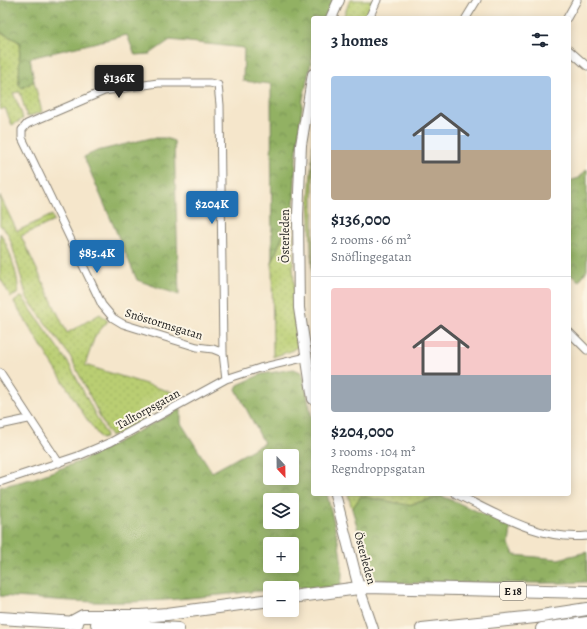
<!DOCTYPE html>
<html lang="en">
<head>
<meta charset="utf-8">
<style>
  :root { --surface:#fff; --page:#f2f2f3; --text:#1f2937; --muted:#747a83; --line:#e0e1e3; --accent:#1f6fb2 }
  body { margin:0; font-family:Alegreya,serif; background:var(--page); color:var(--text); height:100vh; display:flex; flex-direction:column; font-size:15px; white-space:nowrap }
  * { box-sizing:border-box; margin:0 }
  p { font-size:13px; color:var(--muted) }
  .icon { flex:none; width:22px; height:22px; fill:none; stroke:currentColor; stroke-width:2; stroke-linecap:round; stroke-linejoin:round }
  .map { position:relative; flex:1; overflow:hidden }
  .side { position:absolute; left:311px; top:16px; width:260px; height:480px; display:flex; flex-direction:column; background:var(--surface); border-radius:4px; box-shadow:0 2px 10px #0003 }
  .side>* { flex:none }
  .needle { width:26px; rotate:158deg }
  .controls { position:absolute; left:263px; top:449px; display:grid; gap:8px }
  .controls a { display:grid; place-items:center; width:36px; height:36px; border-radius:4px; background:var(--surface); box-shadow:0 2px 10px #0003; font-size:20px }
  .price { position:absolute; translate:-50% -34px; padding:0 9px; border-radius:4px; background:var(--accent); color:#fff; font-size:13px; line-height:26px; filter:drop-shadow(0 1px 2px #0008) }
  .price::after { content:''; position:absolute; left:50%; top:24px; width:12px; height:9px; margin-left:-6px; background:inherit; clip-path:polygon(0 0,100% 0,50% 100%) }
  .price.selected { background:#222; color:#fff }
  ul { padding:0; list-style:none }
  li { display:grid; align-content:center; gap:8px; height:212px; padding:0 20px }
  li+li { border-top:1px solid var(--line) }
  li span { display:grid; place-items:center; height:124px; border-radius:4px; color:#555 }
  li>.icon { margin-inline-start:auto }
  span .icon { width:72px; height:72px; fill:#fffc; stroke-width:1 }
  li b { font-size:17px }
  h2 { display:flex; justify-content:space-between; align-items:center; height:48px; padding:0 20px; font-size:17px }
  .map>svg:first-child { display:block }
  .grass { fill:url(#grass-dots); stroke:#6a7547 }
  .forest { fill:url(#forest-crowns); stroke:#576640; fill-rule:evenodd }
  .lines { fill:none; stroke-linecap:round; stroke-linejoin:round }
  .minor-casing { stroke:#888174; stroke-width:9 }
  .secondary-casing { stroke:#888174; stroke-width:12 }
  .motorway-casing { stroke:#888174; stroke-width:14 }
  .minor { stroke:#fff; stroke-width:7 }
  .secondary { stroke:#fff; stroke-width:10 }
  .motorway { stroke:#fff; stroke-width:12 }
  .labels { text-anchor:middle; stroke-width:4; stroke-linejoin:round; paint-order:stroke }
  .shield { fill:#fcf5e5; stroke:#5f5d58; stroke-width:1 }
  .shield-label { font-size:11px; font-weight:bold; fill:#1c1c1c }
  .street-label { font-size:12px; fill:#1c1c1c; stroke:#fcf5e5 }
</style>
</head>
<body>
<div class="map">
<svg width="587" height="629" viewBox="0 0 587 629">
  <defs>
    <pattern id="grass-dots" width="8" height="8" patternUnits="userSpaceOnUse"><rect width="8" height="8" fill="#b9ce72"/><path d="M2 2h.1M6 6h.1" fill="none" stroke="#9eb062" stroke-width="1.8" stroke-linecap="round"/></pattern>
    <pattern id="forest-crowns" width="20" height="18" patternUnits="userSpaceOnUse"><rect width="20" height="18" fill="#92b164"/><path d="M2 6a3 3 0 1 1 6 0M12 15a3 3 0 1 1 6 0" fill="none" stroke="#768f52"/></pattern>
  </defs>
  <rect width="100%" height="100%" fill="#fcf5e5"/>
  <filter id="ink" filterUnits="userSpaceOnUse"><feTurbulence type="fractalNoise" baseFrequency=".025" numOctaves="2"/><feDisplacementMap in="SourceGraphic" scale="8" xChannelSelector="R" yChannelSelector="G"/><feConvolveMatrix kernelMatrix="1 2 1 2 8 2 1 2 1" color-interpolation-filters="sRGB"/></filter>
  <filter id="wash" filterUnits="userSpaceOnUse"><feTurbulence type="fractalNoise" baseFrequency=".012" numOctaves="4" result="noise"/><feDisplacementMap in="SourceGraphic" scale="16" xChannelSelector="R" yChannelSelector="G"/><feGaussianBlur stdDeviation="0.9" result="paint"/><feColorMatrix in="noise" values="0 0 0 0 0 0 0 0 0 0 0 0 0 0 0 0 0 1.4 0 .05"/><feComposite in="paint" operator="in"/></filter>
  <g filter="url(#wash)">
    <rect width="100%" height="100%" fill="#f5e6cb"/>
    <path class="grass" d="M350 0H374L366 18H343Z
      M0 32 20 42 19 85 22 88 34 81 42 112 27 117 20 92 13 93 20 109 23 119 12 125 5 108 0 110Z
      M313 142V293L309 201Z
      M0 196 17 231 52 215 54 221 21 236 67 333 100 314 108 321 95 336 85 365 181 395 121 432 111 436 107 431 70 356 27 298 12 245 8 234 0 225Z
      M293 224V267L298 346 291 351 273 357 272 263 283 234Z
      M0 233C7 242 22 284 17 294L11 297 0 278Z
      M21 297 23 298 69 364 106 435 105 438 101 439 86 418 14 302Z
      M348 494H439L442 496 408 505 361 496 352 509Z"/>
    <path class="forest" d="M0 0H334L326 18H313V54L303 99 296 161 293 224 283 235 272 263 271 84 243 81 244 48 170 40 150 54 135 55 127 35 30 58 34 81 22 88 19 85 20 42 0 32Z
      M151 138H165L174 141 179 295 137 280 84 157 97 151Z
      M587 169V270L579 281 569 274V181L579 178Z
      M294 369 301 372 304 378 313 425V494H327C332 518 346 562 341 584L338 587 270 588V590C212 595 153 604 94 602 63 601 31 598 0 596V487L35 478 81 461 181 409V423L212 472 264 443 236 389 238 385 262 374ZM270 456H292V478H270ZM270 500H292V522H270ZM270 544H292V566H270Z
      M361 496 408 505 442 496 511 526 509 545 514 555 558 559 587 552V582L562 583H396L375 579 366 557 352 509Z"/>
  </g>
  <g filter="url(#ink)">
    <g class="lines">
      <defs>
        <path id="minor" d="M369 18 377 0
          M466 18 477 0
          M567 18 577 0
          M569 50 587 66
          M569 332 587 350
          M223 353 213 349 197 347 123 324 113 318 102 305 22 138V130L27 124 104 91 158 83H210L218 85 220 105 223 353 226 379
          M0 373 59 463
          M0 425 28 419
          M0 482 78 456 111 442 226 379 260 368 307 357
          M456 494C497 514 540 541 587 536"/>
        <path id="secondary" d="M331 18 339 0
          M313 74 301 145 298 215 299 308 313 399
          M335 494 359 588 373 629"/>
        <path id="motorway" d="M292 597 366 587 587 592
          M0 618 77 623
          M70 623 83 616H141L167 614 270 600
          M97 624 178 629
          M422 629 535 617 587 609
          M542 629 587 623"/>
      </defs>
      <use href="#minor" class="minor-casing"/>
      <use href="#secondary" class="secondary-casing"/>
      <use href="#motorway" class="motorway-casing"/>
      <use href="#minor" class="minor"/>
      <use href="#secondary" class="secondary"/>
      <use href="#motorway" class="motorway"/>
    </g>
  </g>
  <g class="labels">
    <rect class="shield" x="500" y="582" width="26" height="18" rx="3"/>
    <g class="shield-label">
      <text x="513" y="595">E 18</text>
    </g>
    <g class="street-label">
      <text transform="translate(285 236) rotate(-90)" y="4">Österleden</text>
      <text transform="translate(164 324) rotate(17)" y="4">Snöstormsgatan</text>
      <text transform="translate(148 409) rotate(-29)" y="4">Talltorpsgatan</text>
      <text transform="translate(365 558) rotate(75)" y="4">Österleden</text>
    </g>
  </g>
</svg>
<div class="controls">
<a><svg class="needle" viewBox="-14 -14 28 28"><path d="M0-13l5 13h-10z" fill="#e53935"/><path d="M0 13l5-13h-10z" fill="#747a83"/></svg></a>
<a><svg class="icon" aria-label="layers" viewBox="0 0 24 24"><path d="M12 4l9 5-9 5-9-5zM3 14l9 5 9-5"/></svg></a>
<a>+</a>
<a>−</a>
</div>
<b class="price selected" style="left:119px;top:99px">$136K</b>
<b class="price" style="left:212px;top:225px">$204K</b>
<b class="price" style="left:97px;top:274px">$85.4K</b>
<section class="side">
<h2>3 homes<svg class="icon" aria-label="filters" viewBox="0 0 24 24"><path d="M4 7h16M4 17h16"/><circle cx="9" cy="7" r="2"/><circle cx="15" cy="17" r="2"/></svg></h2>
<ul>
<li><span style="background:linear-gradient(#a9c7e8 60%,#b9a48a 0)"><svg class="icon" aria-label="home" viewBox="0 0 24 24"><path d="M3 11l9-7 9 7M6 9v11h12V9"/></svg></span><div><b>$136,000</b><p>2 rooms · 66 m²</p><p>Snöflingegatan</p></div></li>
<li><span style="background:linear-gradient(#f6c9c9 70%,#9aa5b1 0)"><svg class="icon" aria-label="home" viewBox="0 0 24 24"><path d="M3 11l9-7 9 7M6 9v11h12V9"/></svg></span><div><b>$204,000</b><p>3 rooms · 104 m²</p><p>Regndroppsgatan</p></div></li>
</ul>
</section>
</div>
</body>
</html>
